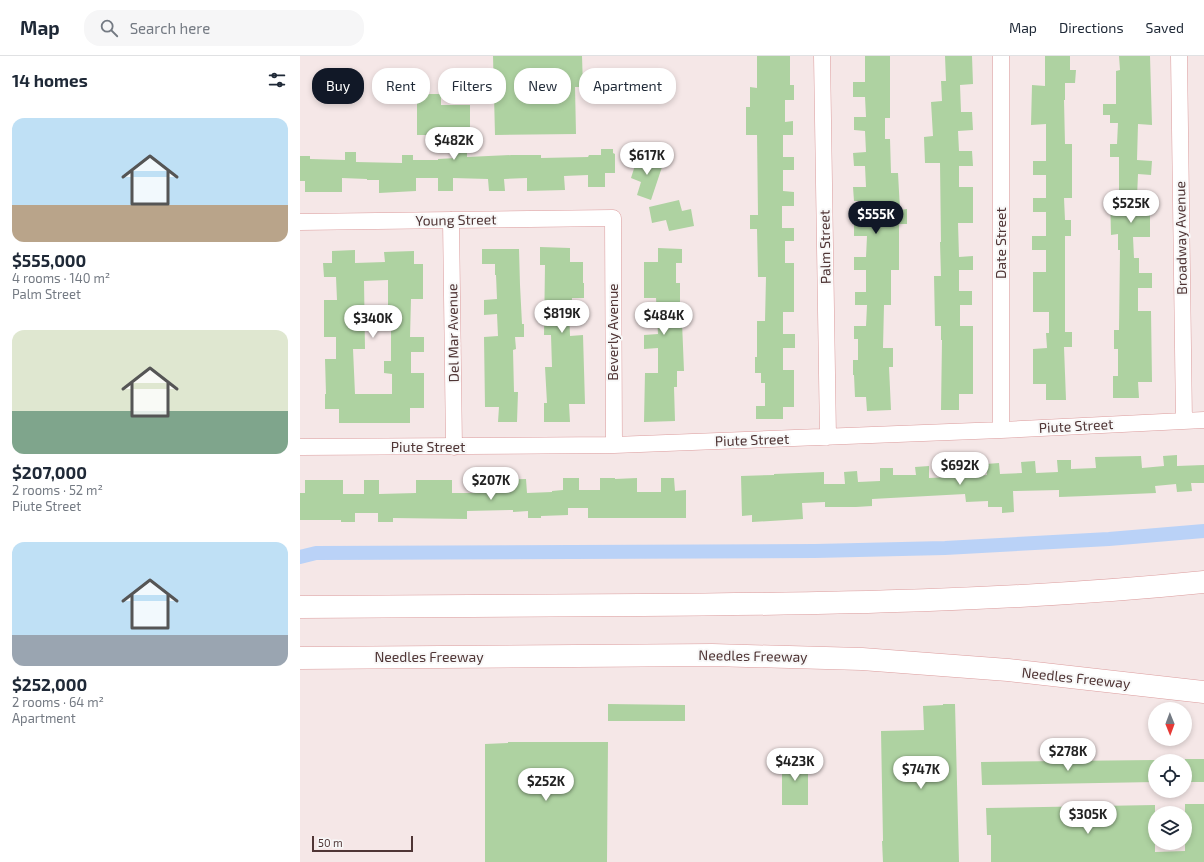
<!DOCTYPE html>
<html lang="en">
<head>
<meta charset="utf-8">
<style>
  :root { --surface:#fff; --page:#f6f6f7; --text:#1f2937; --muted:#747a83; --line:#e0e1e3; --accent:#111827 }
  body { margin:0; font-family:"Exo 2",sans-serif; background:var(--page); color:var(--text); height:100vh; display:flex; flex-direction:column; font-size:15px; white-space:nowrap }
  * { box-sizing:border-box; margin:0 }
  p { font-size:13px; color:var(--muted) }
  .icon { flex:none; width:22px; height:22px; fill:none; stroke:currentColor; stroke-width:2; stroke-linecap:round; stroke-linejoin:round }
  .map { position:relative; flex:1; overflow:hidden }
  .side { display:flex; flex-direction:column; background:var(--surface); width:300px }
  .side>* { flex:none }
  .guide { position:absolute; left:12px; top:12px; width:380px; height:36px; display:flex; gap:8px }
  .needle { width:26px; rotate:179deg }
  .controls { position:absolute; left:848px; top:646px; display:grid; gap:8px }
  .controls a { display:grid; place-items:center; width:44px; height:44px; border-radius:50%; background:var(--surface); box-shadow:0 2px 6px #0003; font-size:20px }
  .scale { position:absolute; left:12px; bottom:10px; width:101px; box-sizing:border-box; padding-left:4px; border:2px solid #4f3535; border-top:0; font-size:11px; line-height:14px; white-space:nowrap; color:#4f3535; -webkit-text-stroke:3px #f8f8f8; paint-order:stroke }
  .price { position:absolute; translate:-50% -34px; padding:0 9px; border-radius:14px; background:#fff; color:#222; font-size:13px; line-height:26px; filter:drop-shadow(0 1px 2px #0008) }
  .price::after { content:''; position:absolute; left:50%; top:24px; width:12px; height:9px; margin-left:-6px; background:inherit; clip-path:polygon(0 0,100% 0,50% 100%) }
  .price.current { background:var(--accent); color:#fff }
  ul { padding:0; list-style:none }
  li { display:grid; align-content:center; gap:8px; height:212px; padding:0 12px }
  li span { display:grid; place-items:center; height:124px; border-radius:12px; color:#555 }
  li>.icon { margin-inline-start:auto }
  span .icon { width:72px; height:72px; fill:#fffc; stroke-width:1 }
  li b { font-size:17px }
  h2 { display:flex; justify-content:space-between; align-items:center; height:48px; padding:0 12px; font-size:17px }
  .pill { padding:0 14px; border-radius:16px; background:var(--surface); box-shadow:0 2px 6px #0003; font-size:14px; line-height:36px }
  .pill.current { background:var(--accent); color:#fff }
  header { display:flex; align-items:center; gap:24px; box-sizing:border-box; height:56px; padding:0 20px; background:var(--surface); border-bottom:1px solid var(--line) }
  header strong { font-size:19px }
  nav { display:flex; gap:22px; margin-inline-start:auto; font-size:14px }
  .search { width:280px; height:36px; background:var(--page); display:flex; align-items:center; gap:10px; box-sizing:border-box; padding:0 14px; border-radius:16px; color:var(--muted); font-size:15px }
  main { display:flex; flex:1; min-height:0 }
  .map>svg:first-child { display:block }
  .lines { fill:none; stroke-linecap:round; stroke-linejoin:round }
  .canal { stroke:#bad2f7; stroke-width:14 }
  .building { fill:#aed2a1; fill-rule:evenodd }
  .street-casing { stroke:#dc9c9d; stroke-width:17 }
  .highway-casing { stroke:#dc9c9d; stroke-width:23 }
  .street { stroke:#fff; stroke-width:16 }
  .highway { stroke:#fff; stroke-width:22 }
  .labels { text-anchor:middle; stroke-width:4; stroke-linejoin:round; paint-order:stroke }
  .street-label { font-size:14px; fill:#4f3535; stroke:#f8f8f8 }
</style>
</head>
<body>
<header>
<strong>Map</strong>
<div class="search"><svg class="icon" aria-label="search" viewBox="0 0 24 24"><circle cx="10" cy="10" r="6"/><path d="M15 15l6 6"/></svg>Search here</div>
<nav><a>Map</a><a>Directions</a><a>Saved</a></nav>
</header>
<main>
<section class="side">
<h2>14 homes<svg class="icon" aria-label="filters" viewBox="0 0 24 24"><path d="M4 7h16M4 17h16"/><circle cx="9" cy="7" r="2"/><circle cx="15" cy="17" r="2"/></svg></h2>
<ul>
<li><span style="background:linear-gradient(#bfe0f5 70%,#b9a48a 0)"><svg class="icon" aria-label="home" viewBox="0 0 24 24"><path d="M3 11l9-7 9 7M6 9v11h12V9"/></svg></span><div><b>$555,000</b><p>4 rooms · 140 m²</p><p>Palm Street</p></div></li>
<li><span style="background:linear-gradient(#dfe7d0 65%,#7fa58c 0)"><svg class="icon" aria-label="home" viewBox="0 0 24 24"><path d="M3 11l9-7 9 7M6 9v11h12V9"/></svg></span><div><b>$207,000</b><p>2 rooms · 52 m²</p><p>Piute Street</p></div></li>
<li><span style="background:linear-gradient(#bfe0f5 75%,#9aa5b1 0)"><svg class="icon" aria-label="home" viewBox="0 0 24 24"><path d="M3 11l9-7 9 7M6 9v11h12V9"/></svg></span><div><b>$252,000</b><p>2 rooms · 64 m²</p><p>Apartment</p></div></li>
</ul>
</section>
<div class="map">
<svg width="904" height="806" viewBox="0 0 904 806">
  <rect width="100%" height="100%" fill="#f5e7e7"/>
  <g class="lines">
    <path class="canal" d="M0 501 16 497 515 495 645 492 809 483 904 475"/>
  </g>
  <path class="building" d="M193 0H282L283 31H275L276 78 195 79Z
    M457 0H490V29H494V44H485V66L493 65V79H483V101H494V114H483V135L494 136V150H482V172H494V185H485V207H494V256H483V278H495V292H483V314H494V351H483V363H456V350H465V327H461V317H455V301H457V265H465L466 221H458L457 173H450V159H458L457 79H446V51H450V31L457 32Z
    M565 0H590V62H585V83H590L591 117H598L600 154 607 153V168H599V214H591V249H584L583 292H593V311H589L591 354 567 355 566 341H555L554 319H553V304H558V283H554V270H566L567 249H555V236H566V214H554V201H566L567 180H554V166H560V145H554L553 131H566L565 110H554L553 97 566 96 565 75 554 74V61H566L565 41H553V26H565Z
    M645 0H672L673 28 660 29 661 56H672L673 74 658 75 659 95H672L673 110H659V131H673V167H658L659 201 673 200V214H659V235H672V249H660V270H673V338H659V354H641L642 284H641V270H635L634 220H641L640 186H641L640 107H625L624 81 633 80 631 46 642 45 641 25H646Z
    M745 0H770V14H776L775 27H765V44H764L765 88H772V142H764L765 164H771V180H765V276H772V291H764L766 344H746V328H733V293L747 292 746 277H749V256H733V216H746V194H732V180H746V156H733V142H746V119H733V105H746V68L731 69 732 29 745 30Z
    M819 0H850L852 69 838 68 837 104 852 105 851 119 838 118 837 141H852V157H850V181H833L834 202H839V217H852V232H838V255H851L852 326H838L839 342H813V320H818V293H814V274H819L820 194H818V178L811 179 810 137H819V101H810V88H817L818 67H810V59H803V48H816V15L820 14Z
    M117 38H141V49H170V79H167V101L212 99H241V102L288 101 289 99H301V93H313V97L315 98V117H305V131H288V119L264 120 265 134 227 135V122L204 123 205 135H189L188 123 153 122V135H138V122H116V135L79 137V124H67V123L42 122V136H5V125H0V100H10V103L45 104V96H56V106L102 107V99H113V104H138V103L156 102 155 79H117Z
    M338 100 363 108 351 144 337 139 341 126 331 122Z
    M379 144 382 155 391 153 394 170 369 175 366 164 352 167 349 151Z
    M240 191 270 192V206H283V227H284V242H272V253H269L270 280 283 279 285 348H269L270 366H244V347H247L245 311H252L251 279H244L245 209H240Z
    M358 192 382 193V207H376V227H380V266H382L384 315H377V331H374L375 365 344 366 345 317H358V292L344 293V279L358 278 356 242H344V206H358Z
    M182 193H219L220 229 222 268H224V281H215L216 293 213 294 214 336H218L217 366H198L199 351H185L184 281 198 280 197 258 184 259V244L197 243 196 219H195V208H182Z
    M55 194V207L85 206 84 196 114 195V208H123V243H111L110 281H124V296H111V317H124V352H110V367H39V353H25V338H26L25 303H36V281H24V244H37L36 221H24L23 207H32V195ZM88 224V262H91V305H84V317L92 318V338H55L53 293H65L64 225Z
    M877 399V410L904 409V427H891L892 435 877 436 876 428 855 430 856 437 786 440 759 441V434L713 435 714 456 702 457V451H688V445L666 446 665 438 572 443V450L556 451H525V446L502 447 503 463 452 466V459L442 460 441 420 474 419V418L524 416V428H545L544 416 557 415 558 426 580 425V412H593V419H616L615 411 629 410V422L651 421 650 410 664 409 665 421 687 419 686 408 699 407 700 418 722 417 721 406 735 405 736 417 758 416 757 404H771V413L796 412 795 401 841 400 842 412 864 410 863 400Z
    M263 422H279V434H300V422H315V423L337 422V436H361V422H374L375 435 386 434V462H288V452H268V459L241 460V462H228V455L213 456V454L167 455V463L93 462V466H78V457H55V466H41V464H0V437H5V424H43V438H64V424H79V438L116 437V424H152V437H178V435H191L190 424 226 423 227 437 252 436V435L263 434Z
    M308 648 385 649V665H308Z
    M643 648H655L659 806H583L582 785H583L581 675 624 674 623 650 643 649Z
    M208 686H308L307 806H185V688L208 687Z
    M508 702V749H482V703Z
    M885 703H904V726H885Z
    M855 704V726L682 729 681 706Z
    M885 748H904V806H691V779H687L686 752 855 749V796L885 795Z"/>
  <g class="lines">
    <defs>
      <path id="street" d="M522 0 528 381
        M879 0 884 365
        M151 164 154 391
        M0 166 313 162 314 389
        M701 374V0
        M0 391 314 389 701 374 904 364"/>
      <path id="highway" d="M0 551C114 550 227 550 341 549 529 548 717 545 904 526
        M0 602 412 599 562 603 708 614 904 636"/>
    </defs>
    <use href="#street" class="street-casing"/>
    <use href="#highway" class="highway-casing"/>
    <use href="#street" class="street"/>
    <use href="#highway" class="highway"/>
  </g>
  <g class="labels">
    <g class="street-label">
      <text transform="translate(156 164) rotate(-1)" y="5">Young Street</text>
      <text transform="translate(881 182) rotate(-91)" y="5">Broadway Avenue</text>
      <text transform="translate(701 187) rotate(-90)" y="5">Date Street</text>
      <text transform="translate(525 191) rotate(-91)" y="5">Palm Street</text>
      <text transform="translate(313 276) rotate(-90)" y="5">Beverly Avenue</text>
      <text transform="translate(153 277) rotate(-91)" y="5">Del Mar Avenue</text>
      <text transform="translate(776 370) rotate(-3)" y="5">Piute Street</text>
      <text transform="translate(452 384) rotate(-2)" y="5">Piute Street</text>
      <text x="128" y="396">Piute Street</text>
      <text transform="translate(453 600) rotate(1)" y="5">Needles Freeway</text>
      <text x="129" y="606">Needles Freeway</text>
      <text transform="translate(776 622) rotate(6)" y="5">Needles Freeway</text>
    </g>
  </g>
</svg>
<div class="controls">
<a><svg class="needle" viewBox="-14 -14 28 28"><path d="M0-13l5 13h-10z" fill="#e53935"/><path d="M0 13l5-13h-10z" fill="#747a83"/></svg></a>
<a><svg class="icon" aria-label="locate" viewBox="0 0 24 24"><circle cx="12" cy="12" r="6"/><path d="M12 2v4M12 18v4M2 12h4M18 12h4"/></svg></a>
<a><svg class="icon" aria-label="layers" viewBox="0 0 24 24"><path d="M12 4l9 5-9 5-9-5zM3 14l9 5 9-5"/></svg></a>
</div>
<div class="scale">50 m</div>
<b class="price" style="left:154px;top:105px">$482K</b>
<b class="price" style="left:347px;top:120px">$617K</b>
<b class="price" style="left:831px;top:168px">$525K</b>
<b class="price current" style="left:576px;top:179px">$555K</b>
<b class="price" style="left:262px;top:278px">$819K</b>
<b class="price" style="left:364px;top:280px">$484K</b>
<b class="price" style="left:73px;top:283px">$340K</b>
<b class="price" style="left:660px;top:430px">$692K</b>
<b class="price" style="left:191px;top:445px">$207K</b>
<b class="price" style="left:768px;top:716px">$278K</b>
<b class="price" style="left:495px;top:726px">$423K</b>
<b class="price" style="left:621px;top:734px">$747K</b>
<b class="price" style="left:246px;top:746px">$252K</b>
<b class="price" style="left:788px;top:779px">$305K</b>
<div class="guide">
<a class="pill current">Buy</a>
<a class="pill">Rent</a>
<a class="pill">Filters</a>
<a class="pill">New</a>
<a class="pill">Apartment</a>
</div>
</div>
</main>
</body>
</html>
